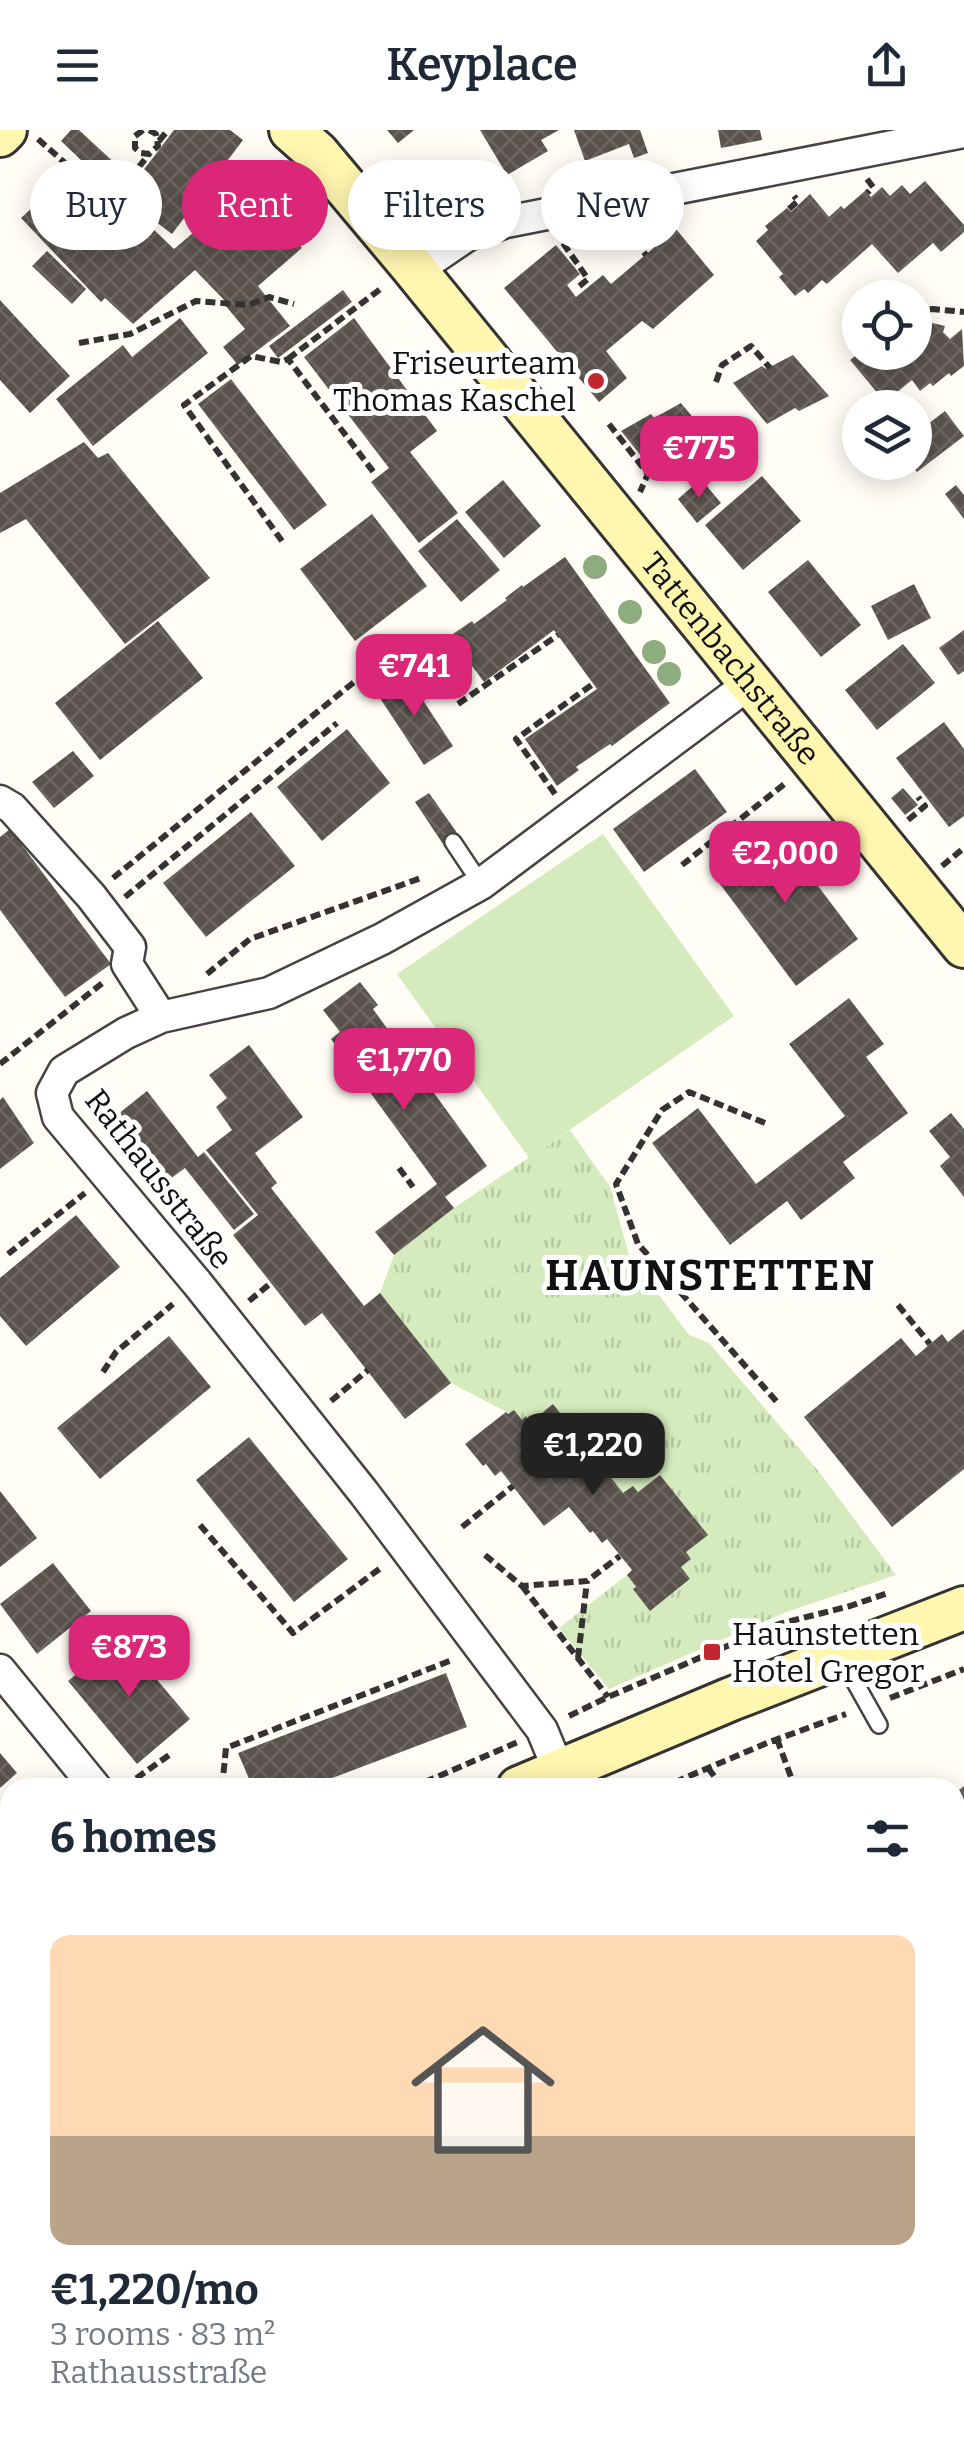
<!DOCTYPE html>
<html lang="en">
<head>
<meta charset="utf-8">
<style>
  :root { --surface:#fff; --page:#f2f2f3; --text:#1f2937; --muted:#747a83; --accent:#db2777 }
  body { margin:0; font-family:Bitter,serif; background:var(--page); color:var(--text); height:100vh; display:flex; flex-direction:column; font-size:38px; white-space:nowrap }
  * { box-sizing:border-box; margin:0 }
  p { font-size:32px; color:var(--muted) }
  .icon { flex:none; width:55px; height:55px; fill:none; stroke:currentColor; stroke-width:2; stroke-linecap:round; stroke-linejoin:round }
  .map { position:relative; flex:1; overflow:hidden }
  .details { position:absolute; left:0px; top:1648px; width:965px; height:672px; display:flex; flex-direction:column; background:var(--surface); border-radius:30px 30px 0 0; box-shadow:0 5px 25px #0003 }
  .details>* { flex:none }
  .top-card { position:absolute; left:30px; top:30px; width:905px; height:90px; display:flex; gap:20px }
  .tools { position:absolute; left:842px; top:150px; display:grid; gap:20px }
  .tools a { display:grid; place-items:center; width:90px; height:90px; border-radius:50%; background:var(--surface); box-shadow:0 5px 25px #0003; font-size:50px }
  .price { position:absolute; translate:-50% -85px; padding:0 22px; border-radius:20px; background:var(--accent); color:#fff; font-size:32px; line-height:65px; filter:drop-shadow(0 2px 5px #0008) }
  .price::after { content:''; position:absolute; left:50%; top:60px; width:30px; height:22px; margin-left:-15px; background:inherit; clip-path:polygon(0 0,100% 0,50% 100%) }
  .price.current { background:#222; color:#fff }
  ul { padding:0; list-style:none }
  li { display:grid; align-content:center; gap:20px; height:530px; padding:0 50px }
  li span { display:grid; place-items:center; height:310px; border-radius:20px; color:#555 }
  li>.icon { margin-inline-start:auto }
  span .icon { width:180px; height:180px; fill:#fffc; stroke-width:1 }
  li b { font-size:42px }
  h2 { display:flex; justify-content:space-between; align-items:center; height:120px; padding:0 50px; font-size:42px }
  .tag { padding:0 35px; border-radius:45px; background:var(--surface); box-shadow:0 5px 25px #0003; font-size:35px; line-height:90px }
  .tag.current { background:var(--accent); color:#fff }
  header { display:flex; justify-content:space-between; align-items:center; height:130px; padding:0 50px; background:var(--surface); font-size:45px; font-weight:600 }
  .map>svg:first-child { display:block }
  .grass { fill:url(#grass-tufts) }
  .park { fill:#d5ebbd }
  .garden { fill:url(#garden-furrows) }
  .building { fill:url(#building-cross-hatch) }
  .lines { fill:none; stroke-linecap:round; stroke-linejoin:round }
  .lane-casing { stroke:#444; stroke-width:20 }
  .street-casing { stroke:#444; stroke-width:35 }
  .secondary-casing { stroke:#333; stroke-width:48 }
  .path { stroke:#333; stroke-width:6; stroke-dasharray:10 5; stroke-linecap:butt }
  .lane { stroke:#fff; stroke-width:15 }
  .street { stroke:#fff; stroke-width:30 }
  .secondary { stroke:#fff6b0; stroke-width:42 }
  .tree { fill:#8dad7f }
  .poi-dot { fill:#c4262e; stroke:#fff; stroke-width:4 }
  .labels { text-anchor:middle; stroke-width:10; stroke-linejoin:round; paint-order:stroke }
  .poi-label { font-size:32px; fill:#111; stroke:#fff; text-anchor:end }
  .street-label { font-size:32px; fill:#111; stroke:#fff }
  .district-label { font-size:42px; font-weight:bold; letter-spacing:2.5px; fill:#111; stroke:#fff }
</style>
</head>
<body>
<header><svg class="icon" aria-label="menu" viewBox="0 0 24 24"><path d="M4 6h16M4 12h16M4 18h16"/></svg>Keyplace<svg class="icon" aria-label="share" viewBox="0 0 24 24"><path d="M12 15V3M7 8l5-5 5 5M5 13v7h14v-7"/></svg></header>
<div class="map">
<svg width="964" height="2319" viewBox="0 0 964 2319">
  <defs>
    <pattern id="grass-tufts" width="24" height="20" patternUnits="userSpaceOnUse" patternTransform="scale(2.5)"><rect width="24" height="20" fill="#d5ebbd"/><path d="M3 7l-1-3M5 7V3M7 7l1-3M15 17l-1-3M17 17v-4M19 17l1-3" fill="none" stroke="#b6c8a1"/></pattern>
    <pattern id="garden-furrows" width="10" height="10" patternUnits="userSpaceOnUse" patternTransform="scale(2.5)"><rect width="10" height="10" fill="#d5ebbd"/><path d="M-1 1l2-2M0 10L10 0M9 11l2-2" fill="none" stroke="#b6c8a1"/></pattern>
    <pattern id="building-cross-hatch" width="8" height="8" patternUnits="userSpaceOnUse" patternTransform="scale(2.5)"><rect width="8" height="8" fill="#5a524d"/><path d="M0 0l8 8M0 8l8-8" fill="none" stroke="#6d6662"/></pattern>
  </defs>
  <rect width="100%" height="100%" fill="#fffdf5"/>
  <path class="grass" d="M570 1000 610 1057 629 1125 689 1205 709 1213 820 1343 896 1445 786 1482 609 1559 559 1498 627 1445 651 1480 690 1450 681 1437 691 1429 686 1422 707 1404 660 1345 638 1362 623 1363 553 1275 531 1292 522 1290 451 1253 380 1163 394 1125 454 1078Z
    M964 1809V2030L955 2035V1816Z"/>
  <path class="park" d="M603 704 734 886 529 1028 397 844Z"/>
  <path class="garden" d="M346 2310H449L456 2319H353Z
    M616 2310H741L748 2319H623Z"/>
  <path class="building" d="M71 0H79L118 36 104 52 61 11Z
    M174 0H230L243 10 172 104 123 67Z
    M387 0H414L398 13Z
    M480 0H559L541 10 548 21 507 45Z
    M574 0H640L648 23 634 28 629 14 585 31Z
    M718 0H760L762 10 721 18Z
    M69 44 105 84 98 91 124 119 150 96 174 119 250 55 302 118 258 156 290 196 238 235 223 217 245 199 225 175 227 173 195 140 133 194 105 168 101 172 21 88Z
    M925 51 964 95V102L941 122 933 113 898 143 872 114 827 154 822 150 808 163 804 159 795 166 779 147 783 144 756 111 768 100 765 96 787 78 791 82 810 64 829 87 841 76 844 79 865 61 871 67 882 57 890 66 902 55 910 64Z
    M676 99 714 145 653 199 642 191 606 221 627 248 599 272 504 158 556 115 580 144 567 155 576 167 603 145 611 154Z
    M47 121 86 159 72 174 32 136Z
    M343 160 352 172 278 228 269 216Z
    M0 170 70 246 30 283 0 250Z
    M180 188 208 223 93 316 56 269 123 215 132 227Z
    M354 188 437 301 410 322 458 383 419 413 371 352 389 338 304 227Z
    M928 192 945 196 943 202 950 209 962 199 964 236 951 246 949 243 933 256 930 253 920 261 912 250 885 272 850 230 860 222H915V196L918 193 926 202Z
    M793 225 829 266 799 281 795 278 767 294 733 253 762 236 766 239Z
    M231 249 327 375 294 400 198 274Z
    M681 273 717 317 687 333 684 328 656 344 621 301 651 284 654 288Z
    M945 281 964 306 917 342 910 332H915V304Z
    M84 312 98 328 108 323 210 448 125 514 26 389 0 403V363Z
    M762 346 801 391 743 440 705 395Z
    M701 349 721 373 697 393 678 369Z
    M503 350 541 396 504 428 465 382Z
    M956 355 964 365V389L945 364Z
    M372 384 427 456 355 511 300 439Z
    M457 389 500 440 461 472 418 421Z
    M565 427 670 573 612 616 610 614 576 637 579 640 557 656 525 609 597 559 554 500 484 552 450 506 472 491 474 494 507 470 505 468 522 455 523 457Z
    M808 430 861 495 821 527 768 462Z
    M914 454 931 488 888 510 871 476Z
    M158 491 203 548 100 630 55 573Z
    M964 500V541L958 545 939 518Z
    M903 514 935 553 877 600 845 560Z
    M405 543 453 616 424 635 376 562Z
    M944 592 964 619V686L949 697 896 628Z
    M347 599 390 653 322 711 277 657Z
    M73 621 94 646 54 678 32 652Z
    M695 639 727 682 644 742 613 699Z
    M903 658 918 675 905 685 891 668Z
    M429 663 460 707 445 717 415 672Z
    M251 682 295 736 206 807 163 753Z
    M773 696 858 809 796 856 711 742Z
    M10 699 111 834 65 867 0 780V707Z
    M360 852 378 875 373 879 487 1036 445 1067 454 1078 394 1125 375 1102 437 1054 331 909 340 902 323 880Z
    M849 868 884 914 866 927 908 983 843 1032 855 1048 801 1090 787 1071 730 1115 652 1013 698 978 756 1054 845 986 789 914Z
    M249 915 303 987 255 1023 277 1053 271 1058 364 1176 380 1163 451 1253 405 1289 322 1183 305 1196 233 1105 258 1085 206 1020 232 1000 216 977 227 968 209 945Z
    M147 961 198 1027 204 1022 254 1084 234 1100 185 1038 154 1061 103 996Z
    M3 967 34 1013 0 1039V970Z
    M951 983 964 999V1067L940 1036 950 1027 929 1001Z
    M76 1085 120 1137 26 1216 0 1186V1148Z
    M964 1199V1339L892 1397 804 1287 901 1208 916 1226 942 1204 948 1212Z
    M169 1206 211 1257 100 1349 57 1298Z
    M553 1274 623 1363 633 1356 638 1362 660 1345 708 1405 686 1422 691 1429 681 1437 690 1449 650 1481 633 1459 636 1457 627 1445 632 1440 607 1409 602 1413 593 1401 590 1403 569 1377 544 1396 501 1341 495 1346 486 1334 483 1336 465 1314 506 1282 508 1284 514 1280 522 1290 526 1286 531 1292Z
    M249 1307 348 1429 294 1472 196 1350Z
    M0 1361 37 1408 0 1437Z
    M53 1433 91 1481 37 1524 0 1474Z
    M121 1507 190 1589 137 1634 68 1551Z
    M446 1543 467 1597 306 1658H253L238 1623Z
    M0 1623 17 1643 0 1658Z
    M888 1648 896 1658H876Z
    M964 1656V1731L955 1720V1673L963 1669 959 1660Z
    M10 1711V1762L0 1766V1715Z
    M955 1730 964 1742V1809L955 1816Z
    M5 1954 10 1961V2033L0 2041V1958Z
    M964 2103V2182L955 2170V2110Z
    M0 2120 10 2132V2216L6 2219 0 2212Z
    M99 2310H141L148 2319H88Z
    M216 2310H298L305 2319H224Z
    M318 2310H346L353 2319H326Z
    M553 2310H616L623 2319H561Z
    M895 2310H910L917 2319H883Z"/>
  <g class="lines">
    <defs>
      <path id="lane" d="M453 712 481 754
        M843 1531 879 1595"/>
      <path id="street" d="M415 141 468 105 506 92 964 2
        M0 671 12 678 91 766 130 817 127 834 161 887
        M0 1540 96 1658
        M559 1641 542 1600 364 1363 197 1153 58 987 52 963 64 941 126 903 161 887 269 863 382 809 481 754 749 554
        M955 2064 964 2059
        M955 2201 964 2213
        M0 2287 10 2283
        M476 2310 483 2319
        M817 2310 824 2319"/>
      <g id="secondary">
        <path id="s1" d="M291 0 317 23 411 135 964 816"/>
        <path d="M0 5 5 0"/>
        <path d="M519 1658 731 1569 964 1478"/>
        <path d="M0 1869 10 1864"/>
      </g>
    </defs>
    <use href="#lane" class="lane-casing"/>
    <use href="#street" class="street-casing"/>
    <use href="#secondary" class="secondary-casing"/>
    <path class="path" d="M143 0 135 6V18L141 23 149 24 158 16 156 4 149 0
      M38 9 127 88
      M159 11 168 0
      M867 49 873 57 867 63
      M111 73 149 24
      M789 79 798 71 794 66
      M631 96 633 108 646 125
      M563 113 588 149 577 158
      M915 181 933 179 964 182
      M79 213 130 204 196 171 248 175 269 167 294 174
      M288 229 383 157
      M716 252 722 235 751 216 770 238
      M609 294 648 344 640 362
      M282 411 184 275 251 226 281 232 288 229 375 344
      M458 574 558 505
      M555 664 516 609 593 554
      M908 690 925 676 918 667
      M682 735 787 652
      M942 736 964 718
      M113 748 364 544
      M125 767 337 593
      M207 844 250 809 421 748
      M0 934 105 851
      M765 993 689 962 662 980 616 1054 638 1114 777 1272
      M399 1038 413 1057
      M8 1124 85 1063
      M249 1171 271 1153
      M898 1175 930 1214
      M103 1242 116 1222 173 1174
      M331 1271 368 1240
      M200 1395 293 1503 382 1437
      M462 1397 513 1356
      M485 1425 522 1456 587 1451 620 1426
      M522 1456 608 1567
      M578 1528 587 1451
      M890 1568 964 1539
      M569 1586 608 1567 779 1494 850 1476 888 1463
      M777 1609 795 1658
      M708 1638 723 1658
      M124 1657 172 1623
      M222 1658 226 1618 452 1530
      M411 1658 518 1612
      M661 1658 767 1613 846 1584
      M0 1824 10 1820
      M0 1926 10 1921
      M0 2064 10 2056"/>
    <use href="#lane" class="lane"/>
    <use href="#street" class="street"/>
    <use href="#secondary" class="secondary"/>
  </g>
  <g class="tree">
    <circle cx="595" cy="437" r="12"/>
    <circle cx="630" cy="482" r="12"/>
    <circle cx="654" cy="522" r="12"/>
    <circle cx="669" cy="544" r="12"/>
  </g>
  <g class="poi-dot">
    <circle cx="596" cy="251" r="10"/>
    <rect x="702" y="1512" width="20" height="20" rx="5"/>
  </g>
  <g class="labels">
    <g class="poi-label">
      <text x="576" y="244">Friseurteam<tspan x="576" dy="37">Thomas Kaschel</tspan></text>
      <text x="732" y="1515" text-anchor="start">Haunstetten<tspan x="732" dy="37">Hotel Gregor</tspan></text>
    </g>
    <g class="street-label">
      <text dy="11" stroke="none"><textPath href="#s1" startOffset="688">Tattenbachstraße</textPath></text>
      <text transform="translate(159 1049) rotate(52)" y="11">Rathausstraße</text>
    </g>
    <g class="district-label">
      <text x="711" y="1160">HAUNSTETTEN</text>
    </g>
  </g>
</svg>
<div class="tools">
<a><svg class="icon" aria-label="locate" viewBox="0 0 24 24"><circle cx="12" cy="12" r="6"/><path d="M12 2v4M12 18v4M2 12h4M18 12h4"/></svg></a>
<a><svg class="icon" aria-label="layers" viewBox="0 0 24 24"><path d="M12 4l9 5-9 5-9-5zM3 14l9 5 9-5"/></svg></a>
</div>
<b class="price" style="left:699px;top:371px">€775</b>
<b class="price" style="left:414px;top:589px">€741</b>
<b class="price" style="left:785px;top:776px">€2,000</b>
<b class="price" style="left:404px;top:983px">€1,770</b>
<b class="price current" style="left:593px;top:1368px">€1,220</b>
<b class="price" style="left:129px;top:1570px">€873</b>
<div class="top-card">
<a class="tag">Buy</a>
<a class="tag current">Rent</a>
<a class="tag">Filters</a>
<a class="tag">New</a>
</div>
<section class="details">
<h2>6 homes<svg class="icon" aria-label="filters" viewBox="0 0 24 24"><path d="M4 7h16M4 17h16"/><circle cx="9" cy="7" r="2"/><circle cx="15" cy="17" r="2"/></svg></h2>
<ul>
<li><span style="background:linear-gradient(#ffd9b3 65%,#b9a48a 0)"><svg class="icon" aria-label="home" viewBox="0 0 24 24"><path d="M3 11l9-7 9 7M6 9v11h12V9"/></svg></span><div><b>€1,220/mo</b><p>3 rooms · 83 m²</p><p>Rathausstraße</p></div></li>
</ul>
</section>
</div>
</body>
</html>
